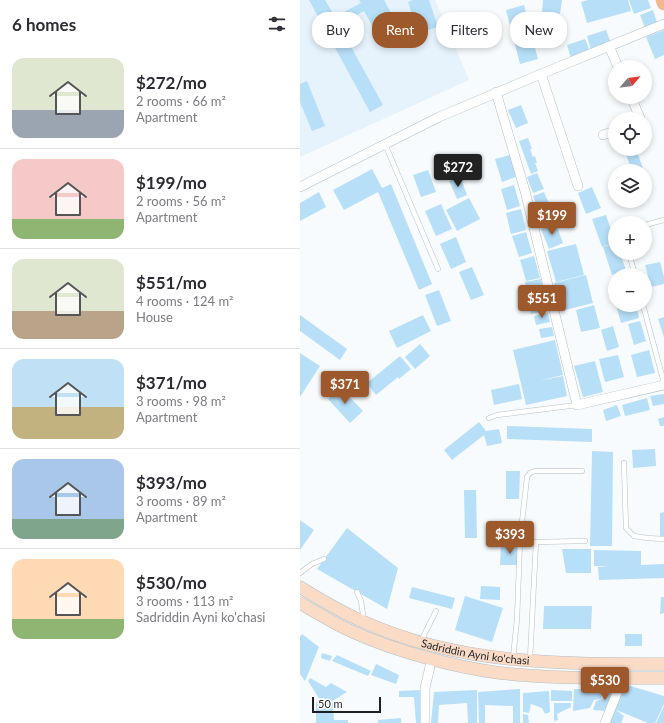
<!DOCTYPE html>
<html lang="en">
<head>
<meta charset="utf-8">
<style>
  :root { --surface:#fff; --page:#f7f7f7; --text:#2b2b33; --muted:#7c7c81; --line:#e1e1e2; --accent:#9d592b }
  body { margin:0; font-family:Lato,sans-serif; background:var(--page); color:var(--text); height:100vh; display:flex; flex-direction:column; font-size:15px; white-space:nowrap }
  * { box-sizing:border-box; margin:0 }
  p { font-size:13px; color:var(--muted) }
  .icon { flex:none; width:22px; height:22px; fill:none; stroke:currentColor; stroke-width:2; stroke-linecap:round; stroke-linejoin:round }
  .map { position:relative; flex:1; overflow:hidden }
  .drawer { display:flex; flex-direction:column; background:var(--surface); width:300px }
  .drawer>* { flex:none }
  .banner { position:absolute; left:12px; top:12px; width:292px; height:36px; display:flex; gap:8px }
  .needle { width:26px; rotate:62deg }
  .controls { position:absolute; left:308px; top:60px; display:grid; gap:8px }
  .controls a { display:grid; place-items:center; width:44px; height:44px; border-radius:50%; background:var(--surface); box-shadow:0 2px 6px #0003; font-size:20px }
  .scale { position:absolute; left:12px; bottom:10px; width:69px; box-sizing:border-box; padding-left:4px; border:2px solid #1c2022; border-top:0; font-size:11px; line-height:14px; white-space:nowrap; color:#1c2022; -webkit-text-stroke:3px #fff; paint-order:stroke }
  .price { position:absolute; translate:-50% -34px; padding:0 9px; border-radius:4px; background:var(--accent); color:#fff; font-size:13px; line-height:26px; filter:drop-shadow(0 1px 2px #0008) }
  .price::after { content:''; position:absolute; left:50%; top:24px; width:12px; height:9px; margin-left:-6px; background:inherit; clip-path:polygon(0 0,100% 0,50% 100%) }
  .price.on { background:#222; color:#fff }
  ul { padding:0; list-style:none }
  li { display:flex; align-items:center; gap:12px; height:100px; padding:0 12px }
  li+li { border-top:1px solid var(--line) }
  li span { display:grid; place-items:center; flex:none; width:112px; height:80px; border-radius:12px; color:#555 }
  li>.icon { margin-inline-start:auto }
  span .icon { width:48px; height:48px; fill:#fffc; stroke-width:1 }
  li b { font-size:17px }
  h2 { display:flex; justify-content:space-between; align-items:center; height:48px; padding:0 12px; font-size:17px }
  .pill { padding:0 14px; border-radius:16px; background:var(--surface); box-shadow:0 2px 6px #0003; font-size:14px; line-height:36px }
  .pill.on { background:var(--accent); color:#fff }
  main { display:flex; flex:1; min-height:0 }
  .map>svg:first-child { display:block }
  .built { fill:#e6f3fc }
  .building { fill:#b7dff8 }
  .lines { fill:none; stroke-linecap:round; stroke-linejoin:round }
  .lane-casing { stroke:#b5bfc5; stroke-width:5.5 }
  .street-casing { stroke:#b5bfc5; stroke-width:10 }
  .secondary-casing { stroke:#b5bfc5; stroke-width:13 }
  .primary-casing { stroke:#d6d7d7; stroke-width:15 }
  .lane { stroke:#fff; stroke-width:4.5 }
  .street { stroke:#fff; stroke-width:9 }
  .secondary { stroke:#fadbc6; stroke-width:12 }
  .primary { stroke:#f4b78c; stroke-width:14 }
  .labels { text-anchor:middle; stroke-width:3; stroke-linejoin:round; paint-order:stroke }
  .street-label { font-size:11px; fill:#1c2022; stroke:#fff }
</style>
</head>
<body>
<main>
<section class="drawer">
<h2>6 homes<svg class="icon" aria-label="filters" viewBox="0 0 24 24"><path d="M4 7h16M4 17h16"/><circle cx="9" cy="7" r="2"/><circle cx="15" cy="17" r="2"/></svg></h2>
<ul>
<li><span style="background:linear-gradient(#dfe7d0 65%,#9aa5b1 0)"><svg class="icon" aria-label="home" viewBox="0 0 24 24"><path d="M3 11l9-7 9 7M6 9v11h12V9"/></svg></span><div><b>$272/mo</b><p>2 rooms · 66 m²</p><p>Apartment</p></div></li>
<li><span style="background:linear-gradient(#f6c9c9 75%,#8fb573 0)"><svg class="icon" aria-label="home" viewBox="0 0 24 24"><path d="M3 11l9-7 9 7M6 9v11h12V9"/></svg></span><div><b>$199/mo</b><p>2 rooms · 56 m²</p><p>Apartment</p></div></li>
<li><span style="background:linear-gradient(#dfe7d0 65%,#b9a48a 0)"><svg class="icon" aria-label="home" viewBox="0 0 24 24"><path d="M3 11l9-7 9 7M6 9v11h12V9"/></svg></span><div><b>$551/mo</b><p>4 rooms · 124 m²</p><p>House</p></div></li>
<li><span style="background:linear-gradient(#bfe0f5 60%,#c2b280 0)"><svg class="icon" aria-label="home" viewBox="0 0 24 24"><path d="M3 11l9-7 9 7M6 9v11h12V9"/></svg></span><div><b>$371/mo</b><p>3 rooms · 98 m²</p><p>Apartment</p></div></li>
<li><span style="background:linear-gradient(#a9c7e8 75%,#7fa58c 0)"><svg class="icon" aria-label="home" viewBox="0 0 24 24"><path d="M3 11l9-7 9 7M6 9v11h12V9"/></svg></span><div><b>$393/mo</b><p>3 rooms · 89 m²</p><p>Apartment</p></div></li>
<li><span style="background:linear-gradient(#ffd9b3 75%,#8fb573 0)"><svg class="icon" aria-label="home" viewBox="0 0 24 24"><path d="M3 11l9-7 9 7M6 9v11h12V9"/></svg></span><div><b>$530/mo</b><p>3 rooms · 113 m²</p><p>Sadriddin Ayni ko'chasi</p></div></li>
</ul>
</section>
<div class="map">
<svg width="364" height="723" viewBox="0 0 364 723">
  <rect width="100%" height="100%" fill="#f7fbfe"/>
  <path class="built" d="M0 0H135L169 80 0 157Z"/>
  <path class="building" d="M9 0H25L35 17 61 3 59 0H84L96 22 76 33 64 11 39 25 83 105 70 112Z
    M113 0H129L138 27 118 33 108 2Z
    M243 0H262L260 14 242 12Z
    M288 0H328L331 11 287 23 281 2Z
    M329 0H348L351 8 334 14Z
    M224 5 238 59 220 64 206 10Z
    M353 10 357 23 345 28 340 15Z
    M306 30 311 43 291 50 287 36Z
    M364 30V55L355 59 346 37Z
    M285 39 290 51 271 58 267 45Z
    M7 81 25 126 12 131 0 102V84Z
    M221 105 228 123 216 128 208 110Z
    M228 138 232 149H230L233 157 235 156 237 163H235L238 171 231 174 219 141Z
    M324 149H336L344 171H332Z
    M210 155 216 177 202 182 195 159Z
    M72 169 82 188 91 184 132 284 119 290 78 192 44 210 33 190Z
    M128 170 136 192 121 197 113 175Z
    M237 173 244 189 233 193 227 177Z
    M160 176 167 195 157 199 149 181Z
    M214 185 220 206 207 210 201 189Z
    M292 187 301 208 286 214 278 193Z
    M19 192 26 207 0 221V203Z
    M244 192 250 206 239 210 233 196Z
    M169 198 180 219 157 231 146 210Z
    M141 204 152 229 136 236 125 211Z
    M221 209 226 230 211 234 206 213Z
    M306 215 315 242 302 247 292 219Z
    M256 224 263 243 249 249 241 229Z
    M226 232 232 253 219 257 212 236Z
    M156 237 166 262 151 269 140 244Z
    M315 243V253H320L326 270 312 275 303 247Z
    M276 244 284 275 256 282 247 251Z
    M234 256 240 278 226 281 220 260Z
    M360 262 364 277V284L351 287 345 265Z
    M172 267 184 295 171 300 159 272Z
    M286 275 293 303 261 311 254 283Z
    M241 279 247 310 231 314 225 282Z
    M139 290 151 321 137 326 125 295Z
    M294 305 300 328 281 332 276 310Z
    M316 305H336L339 318 321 323Z
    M248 313 250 322 236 325 234 316Z
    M0 315 47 349 40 360 0 331Z
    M123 315 131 331 97 348 89 331Z
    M364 317V337L358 319Z
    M340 321 346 341 334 345 328 324Z
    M313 326 319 347 307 351 301 330Z
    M252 327 254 336 241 338 239 329Z
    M255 340 263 375 239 381 263 376 267 396 226 405 213 350Z
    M120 344 130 356 115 369 105 357Z
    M349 350 355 373 337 377 331 355Z
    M0 353 20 366 0 397Z
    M318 355 324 377 305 382 299 359Z
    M100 356 111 369 99 379 98 377 76 395 67 383Z
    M295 361 303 392 283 397 274 366Z
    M219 384 222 399 194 405 191 390Z
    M40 387 63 411 50 423 28 399Z
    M364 394V404L353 406 350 396Z
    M347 398 350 410 325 416 322 405Z
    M317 405 321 416 306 421 303 410Z
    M364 417V426H360L358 419Z
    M179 422 186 431 199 429 202 443 187 446 184 435 152 460 144 450Z
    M207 426 292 429V442L207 439Z
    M355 449 356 466 333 468 332 450Z
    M292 451 313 452 312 546H290Z
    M206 471H220L219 499H206Z
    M164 490H176L177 538H165Z
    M364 512V536H360V513Z
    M0 520 14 530 0 550Z
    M47 528 98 568 87 609 17 569Z
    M201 545H219V565H200Z
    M262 549H291V573H266Z
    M294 550 341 551V565L364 564V578L299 580 298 567 308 566H294Z
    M181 586 200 587V600L180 599Z
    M112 587 155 598 152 609 109 598Z
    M165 596 203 608 192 642 155 630Z
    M361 597H364V613L360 614Z
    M244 606H292L291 629H243Z
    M2 634 19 647 5 681 0 674V637Z
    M325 634H342V646H325Z
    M22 653 32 656 30 661 21 658Z
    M37 655 71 671 68 676 32 661Z
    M76 664 99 675 96 684 71 675Z
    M10 678 26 687 31 683 47 692 31 702 20 700 8 681Z
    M324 684 364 696V704L355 723H348L314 709Z
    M317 688 305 711 293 710 296 701 302 699 306 690Z
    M220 689V723H213V706L185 705V723H179L178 692Z
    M274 689 302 690 301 699 294 700 290 708 273 711Z
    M121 690 122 723H116L114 697H99V691Z
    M177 690V723H168L167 703 139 705 138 723H131L134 692Z
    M251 690 272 691V701H251Z
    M249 691 250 712 245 714 242 708 231 704 229 713 223 712V693Z
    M16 702 33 703 34 720H48V723H16Z
    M254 703H271V707L257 714 258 720 254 721Z
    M364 706V723H356Z
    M312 707 324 716 321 723H306Z
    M223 714 228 715 229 723H223Z
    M101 718V723H78V720Z"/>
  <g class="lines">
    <defs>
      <path id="lane" d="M85 144 138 269
        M345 225 364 220
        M329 253 335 275
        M343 305 364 383
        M189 418 197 415 277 405
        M324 463 326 528 334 536 347 538 364 539
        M220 540 236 542 285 541
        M0 573 12 564 24 559
        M57 592 61 601 64 621
        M121 641 136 611
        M213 658 217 619 220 540 227 477 230 473 235 471H282
        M230 659 236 542"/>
      <path id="street" d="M309 46 318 67
        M241 74 278 186
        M196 92 225 191 277 405 364 385
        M331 97 340 118 339 119
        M303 135 315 131
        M0 187 139 117 241 74 364 24
        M125 723V688L132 658
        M305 723 323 678"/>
      <g id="secondary">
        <path id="s1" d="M0 587C21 600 41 612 64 622 160 665 261 664 364 664"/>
        <path d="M0 603C17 613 35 624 53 632 95 651 154 667 200 673 253 679 310 678 364 678"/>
      </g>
      <path id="primary" d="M363 0 364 3"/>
    </defs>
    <use href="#lane" class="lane-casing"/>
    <use href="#street" class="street-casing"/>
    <use href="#secondary" class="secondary-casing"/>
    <use href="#primary" class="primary-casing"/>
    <use href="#lane" class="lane"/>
    <use href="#street" class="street"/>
    <use href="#secondary" class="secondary"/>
    <use href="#primary" class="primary"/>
  </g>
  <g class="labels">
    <g class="street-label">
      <text dy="4" stroke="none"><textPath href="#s1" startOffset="189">Sadriddin Ayni ko'chasi</textPath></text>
    </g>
  </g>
</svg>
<div class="controls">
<a><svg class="needle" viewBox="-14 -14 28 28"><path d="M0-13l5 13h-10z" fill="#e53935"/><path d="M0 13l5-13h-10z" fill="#7c7c81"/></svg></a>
<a><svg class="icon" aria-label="locate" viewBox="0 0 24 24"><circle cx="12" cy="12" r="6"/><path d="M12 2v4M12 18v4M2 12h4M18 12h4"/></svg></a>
<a><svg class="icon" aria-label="layers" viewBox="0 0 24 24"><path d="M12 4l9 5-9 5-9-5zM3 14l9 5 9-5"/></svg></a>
<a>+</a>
<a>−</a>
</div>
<div class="scale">50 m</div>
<b class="price on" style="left:158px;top:188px">$272</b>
<b class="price" style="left:252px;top:236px">$199</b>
<b class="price" style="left:242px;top:319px">$551</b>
<b class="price" style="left:45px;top:405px">$371</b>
<b class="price" style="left:210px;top:555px">$393</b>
<b class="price" style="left:305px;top:701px">$530</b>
<div class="banner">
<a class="pill">Buy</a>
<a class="pill on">Rent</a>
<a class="pill">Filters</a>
<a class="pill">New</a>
</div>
</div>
</main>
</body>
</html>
